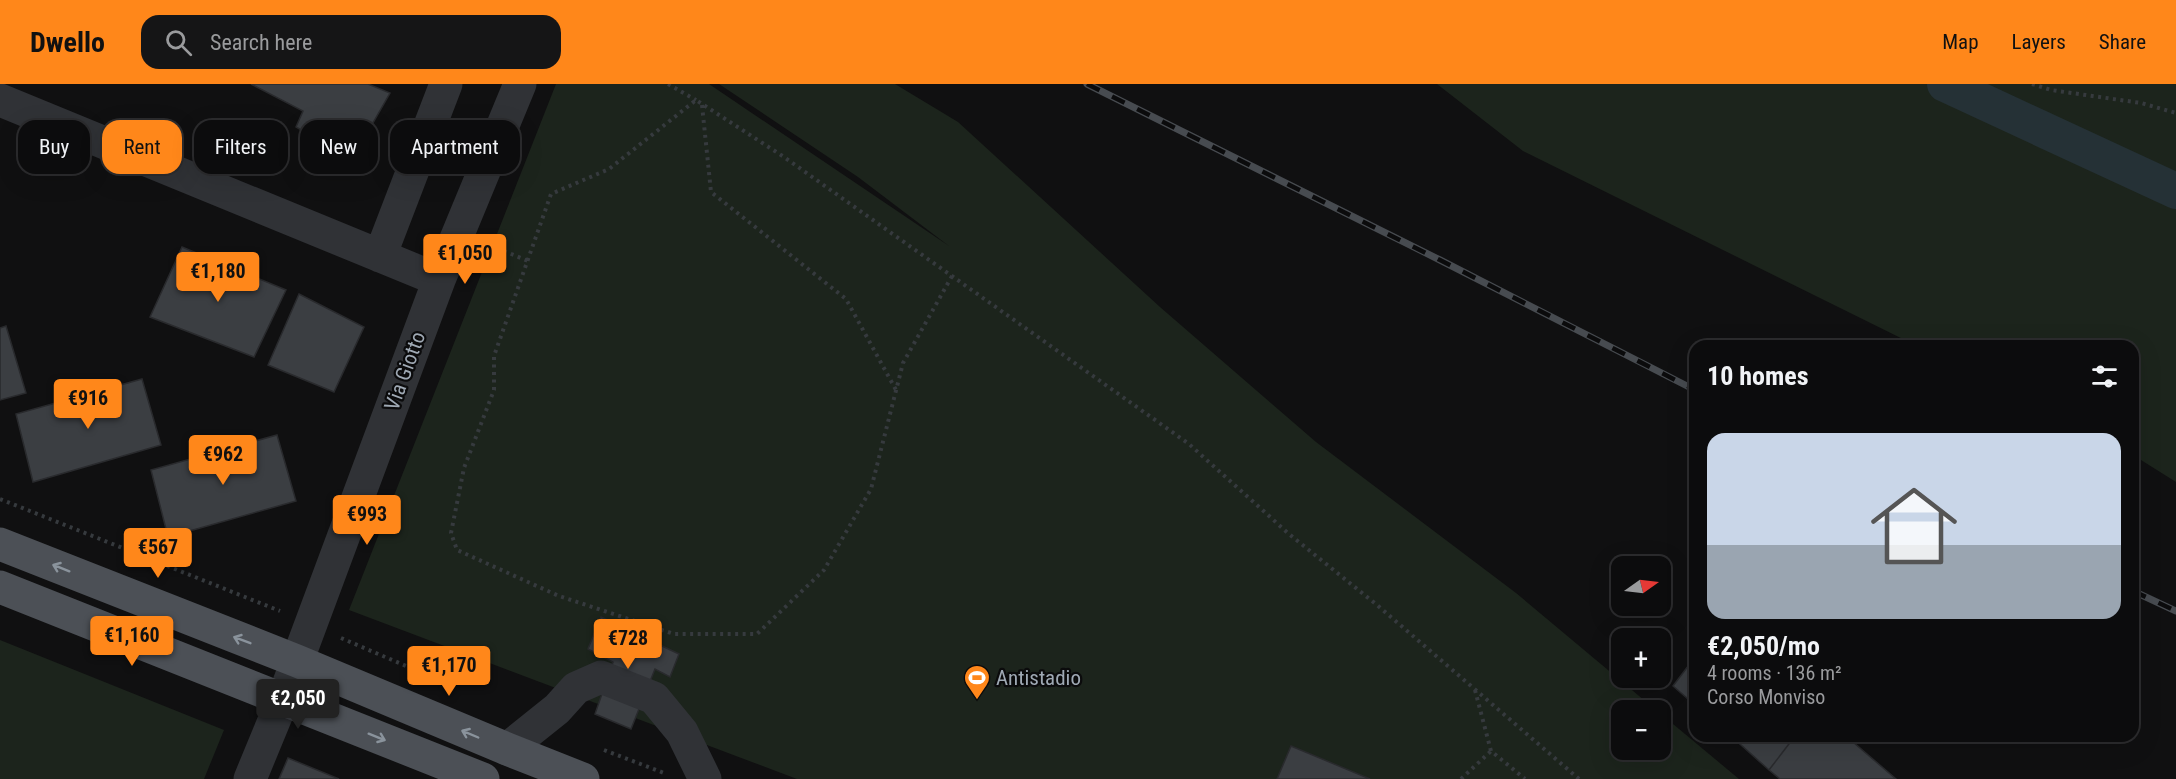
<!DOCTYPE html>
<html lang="en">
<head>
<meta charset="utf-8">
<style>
  :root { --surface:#0c0c0d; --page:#151516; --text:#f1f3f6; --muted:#9a9b9d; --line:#2c2c2e; --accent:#ff871a }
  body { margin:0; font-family:"Roboto Condensed",sans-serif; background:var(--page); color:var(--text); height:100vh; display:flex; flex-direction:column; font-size:22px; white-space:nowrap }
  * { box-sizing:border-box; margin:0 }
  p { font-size:20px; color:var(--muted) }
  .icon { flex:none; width:33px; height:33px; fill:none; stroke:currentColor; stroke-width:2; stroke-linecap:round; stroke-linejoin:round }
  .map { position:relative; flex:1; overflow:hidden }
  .panel { position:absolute; left:1689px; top:256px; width:450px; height:402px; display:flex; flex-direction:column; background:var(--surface); border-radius:18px; box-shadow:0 6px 24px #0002,0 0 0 2px var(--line) }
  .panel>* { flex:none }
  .guide { position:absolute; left:18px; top:36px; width:570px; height:54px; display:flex; gap:12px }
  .needle { width:39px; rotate:76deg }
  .controls { position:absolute; left:1611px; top:472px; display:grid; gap:12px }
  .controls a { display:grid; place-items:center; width:60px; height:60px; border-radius:12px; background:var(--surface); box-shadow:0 6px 24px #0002,0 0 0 2px var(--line); font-size:30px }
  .price { position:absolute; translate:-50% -51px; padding:0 14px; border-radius:6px; background:var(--accent); color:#111; font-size:20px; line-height:39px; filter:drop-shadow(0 2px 3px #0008) }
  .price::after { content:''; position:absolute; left:50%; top:36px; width:18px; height:14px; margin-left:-9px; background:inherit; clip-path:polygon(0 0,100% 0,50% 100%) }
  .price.selected { background:#222; color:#fff }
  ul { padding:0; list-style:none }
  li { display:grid; align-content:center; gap:12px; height:318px; padding:0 18px }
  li+li { border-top:2px solid var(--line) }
  li span { display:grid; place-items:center; height:186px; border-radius:18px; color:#555 }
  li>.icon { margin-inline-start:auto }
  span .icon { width:108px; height:108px; fill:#fffc; stroke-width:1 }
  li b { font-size:26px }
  h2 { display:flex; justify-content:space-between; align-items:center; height:72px; padding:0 18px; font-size:26px }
  .pill { padding:0 21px; border-radius:18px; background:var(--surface); box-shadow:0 6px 24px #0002,0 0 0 2px var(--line); font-size:21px; line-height:54px }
  .pill.selected { background:var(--accent); color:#111 }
  header { display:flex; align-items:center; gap:36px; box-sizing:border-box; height:84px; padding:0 30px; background:var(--accent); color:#111 }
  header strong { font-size:28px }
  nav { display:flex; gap:33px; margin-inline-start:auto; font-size:21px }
  .search { width:420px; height:54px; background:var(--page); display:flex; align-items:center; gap:15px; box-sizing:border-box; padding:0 21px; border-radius:18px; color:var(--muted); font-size:22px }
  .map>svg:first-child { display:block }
  .green { fill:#1c241c }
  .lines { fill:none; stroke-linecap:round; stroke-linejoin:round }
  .canal { stroke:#253136; stroke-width:36 }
  .building { fill:#3b3e42; stroke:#292a2d; stroke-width:1.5 }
  .path { stroke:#363a3e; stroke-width:4; stroke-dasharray:3 4.5; stroke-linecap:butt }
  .minor { stroke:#303236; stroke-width:33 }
  .major { stroke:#4c5056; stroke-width:33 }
  .rail-casing { stroke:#474b50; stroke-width:7 }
  .rail { stroke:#0b0b0c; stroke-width:4.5; stroke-dasharray:14; stroke-linecap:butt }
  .oneway { stroke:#8a939c }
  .labels { text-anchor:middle; stroke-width:4.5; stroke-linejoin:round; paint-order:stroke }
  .street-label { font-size:21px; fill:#9fa9b4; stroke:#0b0b0c }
  .poi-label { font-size:21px; fill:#9fa9b4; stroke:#0b0b0c; text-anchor:start }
</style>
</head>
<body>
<header>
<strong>Dwello</strong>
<div class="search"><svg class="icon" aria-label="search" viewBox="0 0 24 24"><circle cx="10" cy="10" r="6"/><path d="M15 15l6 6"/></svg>Search here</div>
<nav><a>Map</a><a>Layers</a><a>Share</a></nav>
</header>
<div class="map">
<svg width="2176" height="695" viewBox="0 0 2176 695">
  <rect width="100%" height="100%" fill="#101011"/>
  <path class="green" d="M556 0H709L949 162 858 93 719 0H895L958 38 1160 223 1316 358 1516 509 1657 627H1622V666H1660L1661 630 1739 695H797L349 526Z
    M1437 0H2176V398L2133 371V262H1917L1523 67Z
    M0 556 224 646 204 695H0Z"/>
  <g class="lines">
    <path class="canal" d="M1945 0 2176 107"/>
  </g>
  <path class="building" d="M251 0H368L390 9 366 51 331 35 320 57 296 43 303 27Z
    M182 163 286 206 254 273 150 233Z
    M299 210 364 243 334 308 268 281Z
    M6 242 26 309 0 316V244Z
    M142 295 161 361 33 398 16 330Z
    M277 351 296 417 168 453 151 386Z
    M601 533 679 570 670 593 655 585 631 645 595 630 613 578 588 565Z
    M1695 573V621L1673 602Z
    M1731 652H1795L1769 686Z
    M1795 652H1846L1896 695H1780L1769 686Z
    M1291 662 1370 695H1277Z
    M288 674 339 695H279Z"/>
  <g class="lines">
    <path class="path" d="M668 0 696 16
      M2032 0 2051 6 2141 19 2176 29
      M702 21 711 108 846 215 896 306
      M490 161 528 177
      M952 192 903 279 871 405 824 486 757 550H674L559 512 457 466 451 449 464 384 494 306V272L551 110 609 85 696 16 784 73 1189 360 1289 450 1377 521 1579 695
      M0 415 280 527
      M341 554 434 594
      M1475 606 1491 667 1525 695
      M604 666 664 689
      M1461 695 1491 667"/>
    <path class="minor" d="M0 16 439 196
      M380 172 446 0
      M507 665 557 625 576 604 601 593 654 614 682 648 705 695
      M250 695 283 615 439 196 520 0"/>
    <path class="major" d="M0 460 297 577 507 665 583 695
      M0 503 483 695"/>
    <defs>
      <path id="rail" d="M1087 0 1440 176 1695 306
        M2133 507 2176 527"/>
    </defs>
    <use href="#rail" class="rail-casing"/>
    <use href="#rail" class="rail"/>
  </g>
  <defs><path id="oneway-shaft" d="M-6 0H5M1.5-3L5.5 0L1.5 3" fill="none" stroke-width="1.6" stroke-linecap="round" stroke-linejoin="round" transform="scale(1.5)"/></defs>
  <g class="oneway">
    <use href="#oneway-shaft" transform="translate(61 484) rotate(-158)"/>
    <use href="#oneway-shaft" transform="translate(242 556) rotate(-159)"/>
    <use href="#oneway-shaft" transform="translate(470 650) rotate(-157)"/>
    <use href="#oneway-shaft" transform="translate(377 653) rotate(22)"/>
  </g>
  <defs>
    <symbol id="stadium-pin" viewBox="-11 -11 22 30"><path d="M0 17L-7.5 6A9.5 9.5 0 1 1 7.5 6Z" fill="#ff871a" stroke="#0b0b0c"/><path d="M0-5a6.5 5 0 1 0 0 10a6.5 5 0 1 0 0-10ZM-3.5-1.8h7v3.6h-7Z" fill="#fff"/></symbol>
  </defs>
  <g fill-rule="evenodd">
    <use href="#stadium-pin" x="962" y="579" width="30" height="40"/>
  </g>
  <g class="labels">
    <g class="street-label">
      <text transform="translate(405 287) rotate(-70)" y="7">Via Giotto</text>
    </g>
    <g class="poi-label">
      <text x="996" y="601">Antistadio</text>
    </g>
  </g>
</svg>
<div class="controls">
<a><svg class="needle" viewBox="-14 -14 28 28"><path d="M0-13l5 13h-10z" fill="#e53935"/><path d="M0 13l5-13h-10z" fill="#9a9b9d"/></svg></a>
<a>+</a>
<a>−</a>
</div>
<b class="price" style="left:465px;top:201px">€1,050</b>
<b class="price" style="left:218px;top:219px">€1,180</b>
<b class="price" style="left:88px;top:346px">€916</b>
<b class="price" style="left:223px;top:402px">€962</b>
<b class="price" style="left:367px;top:462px">€993</b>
<b class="price" style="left:158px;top:495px">€567</b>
<b class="price" style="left:132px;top:583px">€1,160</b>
<b class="price" style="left:628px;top:586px">€728</b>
<b class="price" style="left:449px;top:613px">€1,170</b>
<b class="price selected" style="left:298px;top:646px">€2,050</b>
<div class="guide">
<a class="pill">Buy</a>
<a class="pill selected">Rent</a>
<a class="pill">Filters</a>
<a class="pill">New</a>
<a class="pill">Apartment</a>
</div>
<section class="panel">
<h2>10 homes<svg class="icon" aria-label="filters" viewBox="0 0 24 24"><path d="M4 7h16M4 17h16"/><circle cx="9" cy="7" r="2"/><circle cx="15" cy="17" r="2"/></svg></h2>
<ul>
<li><span style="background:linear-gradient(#c9d6e8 60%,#9aa5b1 0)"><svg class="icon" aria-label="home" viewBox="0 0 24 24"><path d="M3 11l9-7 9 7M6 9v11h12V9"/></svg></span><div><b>€2,050/mo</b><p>4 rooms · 136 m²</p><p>Corso Monviso</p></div></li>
</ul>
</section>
</div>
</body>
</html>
